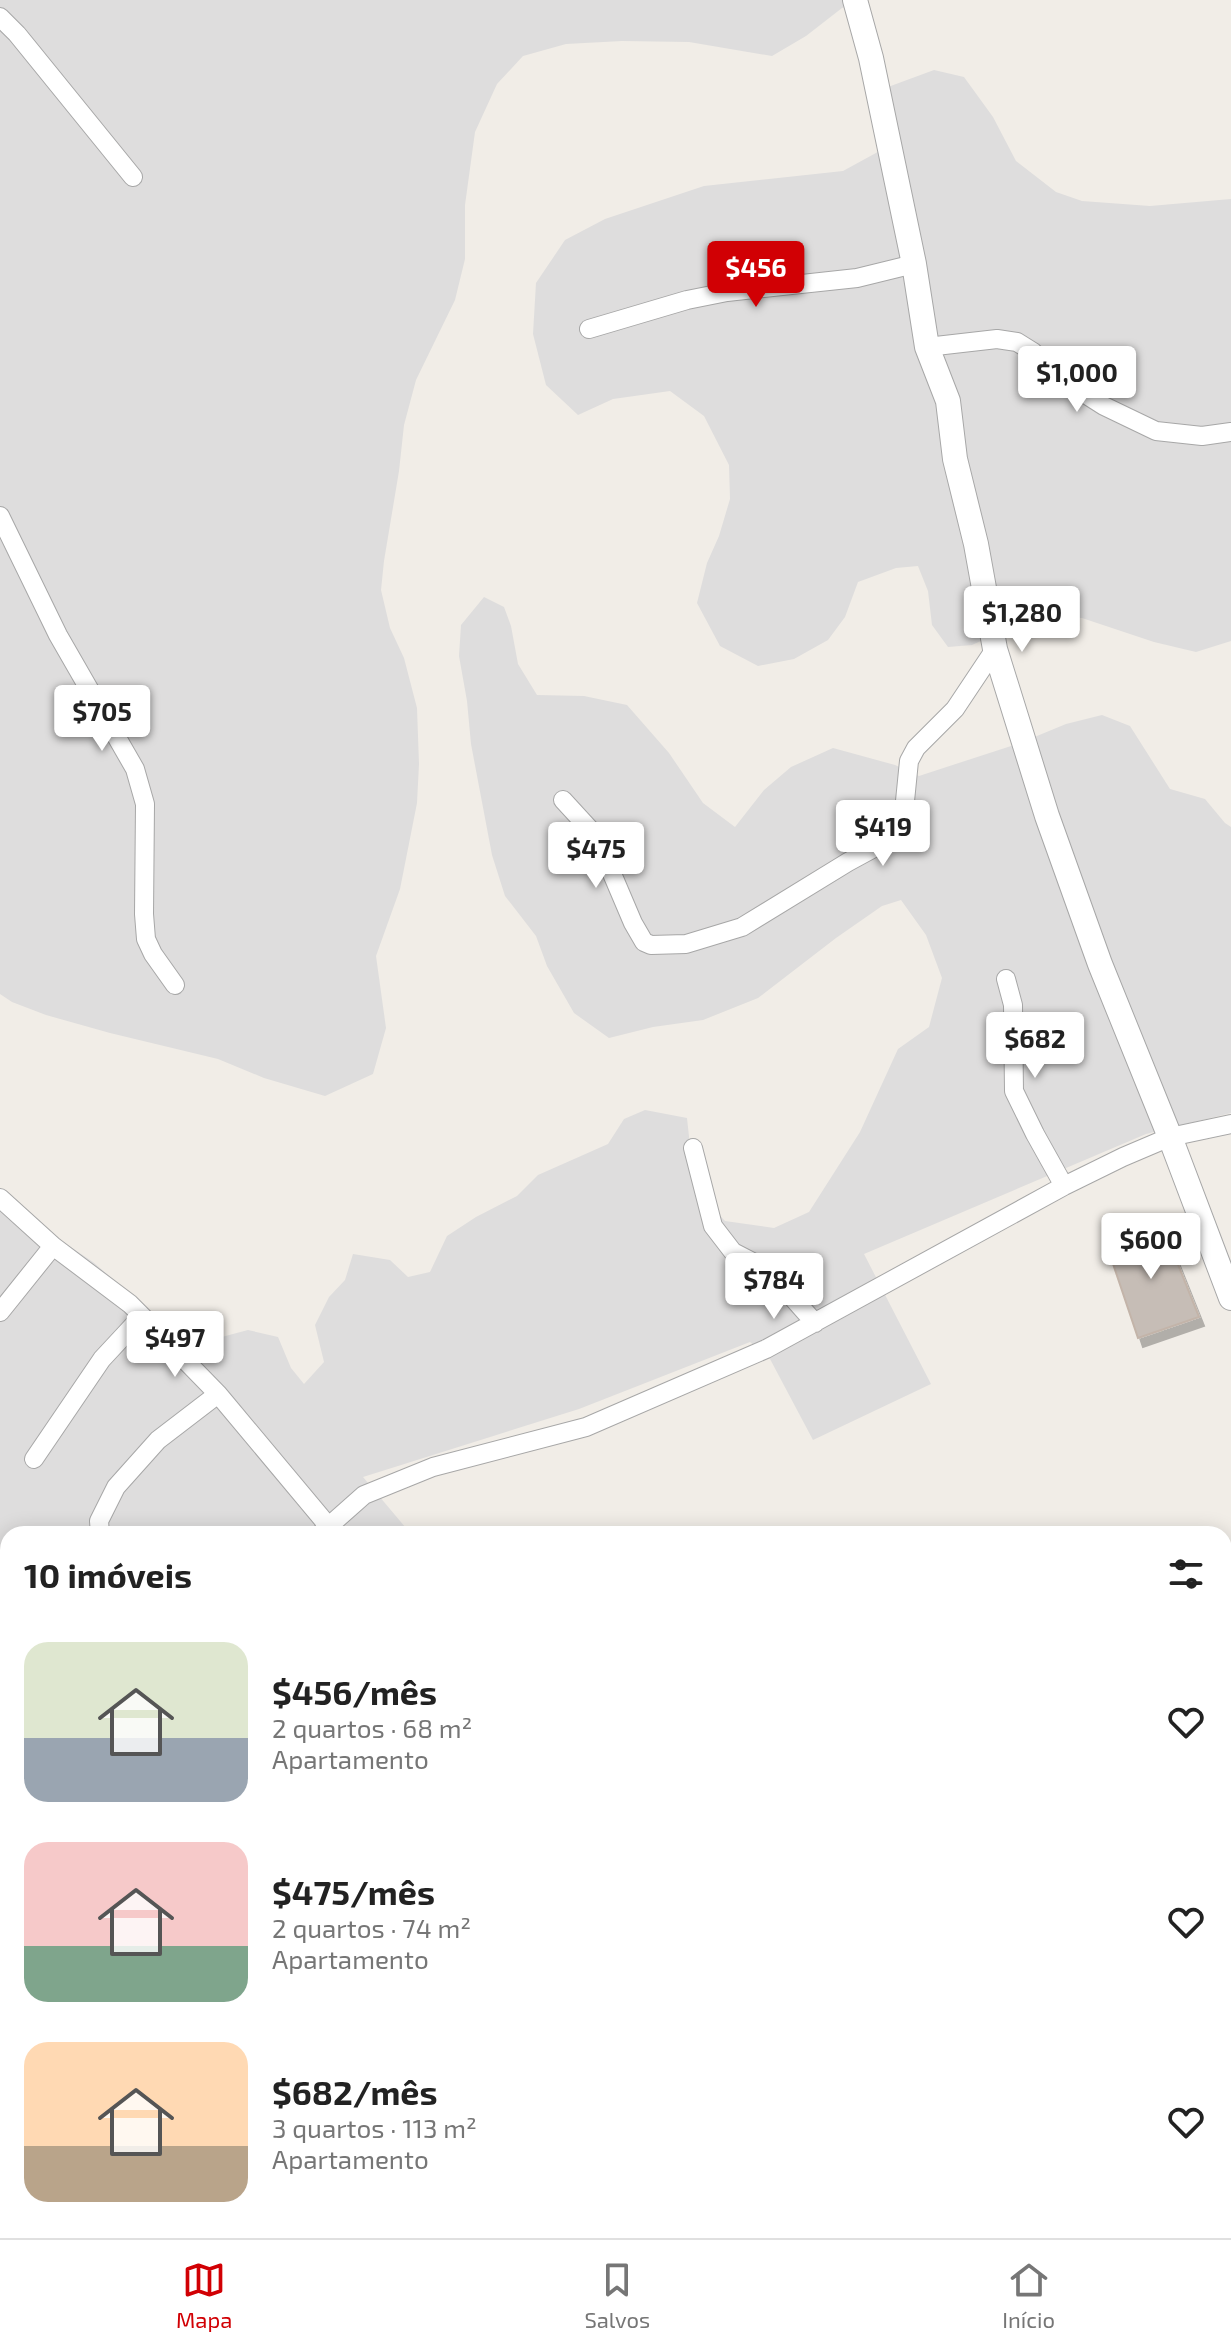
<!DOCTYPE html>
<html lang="pt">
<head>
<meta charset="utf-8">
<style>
  :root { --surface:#fff; --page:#f2f2f2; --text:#222; --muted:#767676; --line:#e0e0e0; --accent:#d10004 }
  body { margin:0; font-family:"Exo 2",sans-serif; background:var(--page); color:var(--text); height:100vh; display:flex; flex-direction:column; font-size:30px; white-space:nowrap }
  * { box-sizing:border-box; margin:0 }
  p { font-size:26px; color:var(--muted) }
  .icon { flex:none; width:44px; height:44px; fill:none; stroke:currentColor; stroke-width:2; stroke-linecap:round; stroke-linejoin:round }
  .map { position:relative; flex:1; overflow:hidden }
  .side { position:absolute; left:0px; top:1526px; width:1232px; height:712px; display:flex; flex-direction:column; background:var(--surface); border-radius:24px 24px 0 0; box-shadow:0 4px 20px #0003 }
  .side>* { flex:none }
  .price { position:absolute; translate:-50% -68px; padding:0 18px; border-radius:8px; background:#fff; color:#222; font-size:26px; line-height:52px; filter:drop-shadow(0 2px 4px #0008) }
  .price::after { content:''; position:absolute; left:50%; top:48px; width:24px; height:18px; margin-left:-12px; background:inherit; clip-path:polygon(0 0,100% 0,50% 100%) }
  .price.selected { background:var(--accent); color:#fff }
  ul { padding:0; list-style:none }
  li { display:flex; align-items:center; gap:24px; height:200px; padding:0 24px }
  li span { display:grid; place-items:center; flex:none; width:224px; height:160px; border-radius:24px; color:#555 }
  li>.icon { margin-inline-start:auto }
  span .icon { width:96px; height:96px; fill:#fffc; stroke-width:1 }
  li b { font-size:34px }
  h2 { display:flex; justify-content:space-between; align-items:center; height:96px; padding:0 24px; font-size:34px }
  .tab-bar { display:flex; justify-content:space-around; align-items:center; height:112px; border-top:2px solid var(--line); background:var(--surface); font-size:22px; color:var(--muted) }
  .tab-bar a { display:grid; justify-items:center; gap:4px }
  .tab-bar .selected { color:var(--accent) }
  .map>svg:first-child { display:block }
  .residential { fill:#dedddd }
  .building { fill:#c6bdb6; stroke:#c3b4a9; stroke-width:2; filter:url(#shadow) }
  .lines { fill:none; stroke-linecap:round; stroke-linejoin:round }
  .minor-casing { stroke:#a7a7a7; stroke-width:20 }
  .tertiary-casing { stroke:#a7a7a7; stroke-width:26 }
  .trunk-casing { stroke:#dd2568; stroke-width:34 }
  .minor { stroke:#fff; stroke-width:18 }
  .tertiary { stroke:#fff; stroke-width:24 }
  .trunk { stroke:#f2b1a0; stroke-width:32 }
</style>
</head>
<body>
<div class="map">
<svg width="1231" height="2238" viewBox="0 0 1231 2238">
  <defs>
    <filter id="shadow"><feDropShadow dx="5" dy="9" stdDeviation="0" flood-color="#0004"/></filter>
  </defs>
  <rect width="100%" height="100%" fill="#f1ede7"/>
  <path class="residential" d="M0 0H866L842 8 806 36 772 56 689 42 622 41 566 44 523 56 497 84 475 132 465 205V259L455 300 416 380 404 425 399 471 384 561 381 590 390 628 404 658 417 708 419 764 417 803 400 889 376 956 386 1028 373 1074 325 1096 264 1078 218 1059 110 1033 46 1015 12 1002 0 994Z
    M934 70 964 77 993 117 1016 161 1056 192 1082 201 1150 206 1231 199V641L1196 652 1154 642 1082 618 1046 617 1005 630 972 645 948 647 932 625 928 591 918 566 896 568 858 582 845 617 828 640 794 659 758 666 720 646 697 603 707 563 719 536 730 499 729 465 704 416 670 391 613 399 578 415 546 385 533 334 536 283 565 240 605 219 704 186 843 171 896 142 888 87Z
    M484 597 504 607 511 626 518 664 537 695 584 696 627 705 669 753 703 803 735 827 764 790 791 767 833 748 895 765 919 776 1020 743 1066 724 1102 715 1130 726 1170 789 1205 799 1225 823 1231 827V1113L1146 1134 864 1254 931 1384 813 1440 770 1359 750 1342 579 1409 363 1477 411 1534H8V1743L0 1748V1194L23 1215 93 1262 159 1319 196 1360 218 1338 248 1330 278 1337 291 1368 304 1384 324 1362 315 1325 329 1297 345 1280 353 1254 390 1260 408 1277 430 1272 447 1236 476 1217 517 1196 538 1175 608 1144 624 1119 645 1110 687 1118 691 1155 703 1198 725 1221 774 1228 809 1212 860 1132 898 1049 929 1027 942 978 926 935 901 900 882 906 836 938 758 998 703 1020 653 1027 609 1038 574 1013 547 966 536 936 505 896 492 855 471 744 467 701 459 656 461 625Z
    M50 2230H1011L1018 2238H48Z"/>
  <path class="building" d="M1161 1222 1199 1317 1138 1338 1106 1243Z"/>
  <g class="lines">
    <defs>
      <path id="minor" d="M0 17 17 34 133 177
        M589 329 687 300 727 292 857 278 914 264
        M927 347 997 339 1017 342 1033 352 1060 378 1104 406 1156 431 1202 436 1231 432
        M0 516 58 635 135 769 145 804 144 914 146 939 153 954 175 985
        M563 800 596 836 633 923 644 942 651 945 686 944 742 927 848 862 894 837 903 821 909 761 916 748 955 709 995 649
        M1006 979 1013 1005 1014 1091 1035 1134 1064 1186
        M693 1148 713 1226 733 1252 768 1270 815 1323
        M0 1198 53 1246
        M0 1312 53 1246 130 1304 142 1316 218 1394 335 1534
        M34 1459 102 1359 142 1316
        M100 1534 99 1521 116 1487 158 1440 218 1394
        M320 1534 364 1495 433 1467 586 1427 766 1349 1064 1186 1123 1157 1170 1137 1231 1124
        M0 1574H8
        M0 1804 8 1791
        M313 2230 362 2234 406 2230
        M435 2230 437 2238
        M573 2230 577 2238"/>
      <path id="tertiary" d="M855 0 871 58 914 264 927 347 948 401 955 459 976 544 995 649 1047 816 1100 964 1170 1137 1231 1298"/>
      <path id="trunk" d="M1224 1949 1231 1942
        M997 2238 1003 2230"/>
    </defs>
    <use href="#minor" class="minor-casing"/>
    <use href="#tertiary" class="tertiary-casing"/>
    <use href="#trunk" class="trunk-casing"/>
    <use href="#minor" class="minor"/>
    <use href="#tertiary" class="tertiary"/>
    <use href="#trunk" class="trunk"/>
  </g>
</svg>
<b class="price selected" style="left:756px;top:309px">$456</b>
<b class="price" style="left:1077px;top:414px">$1,000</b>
<b class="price" style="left:1022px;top:654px">$1,280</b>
<b class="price" style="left:102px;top:753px">$705</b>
<b class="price" style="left:883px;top:868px">$419</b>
<b class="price" style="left:596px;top:890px">$475</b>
<b class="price" style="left:1035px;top:1080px">$682</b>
<b class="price" style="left:1151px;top:1281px">$600</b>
<b class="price" style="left:774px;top:1321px">$784</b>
<b class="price" style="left:175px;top:1379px">$497</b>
<section class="side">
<h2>10 imóveis<svg class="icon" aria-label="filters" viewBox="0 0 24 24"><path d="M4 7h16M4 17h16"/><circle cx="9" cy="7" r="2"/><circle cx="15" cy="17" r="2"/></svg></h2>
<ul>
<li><span style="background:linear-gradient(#dfe7d0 60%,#9aa5b1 0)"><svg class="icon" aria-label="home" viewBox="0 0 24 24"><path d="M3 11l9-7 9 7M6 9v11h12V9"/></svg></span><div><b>$456/mês</b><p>2 quartos · 68 m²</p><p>Apartamento</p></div><svg class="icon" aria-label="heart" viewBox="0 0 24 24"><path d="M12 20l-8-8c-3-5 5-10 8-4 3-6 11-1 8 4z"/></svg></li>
<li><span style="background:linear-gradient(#f6c9c9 65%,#7fa58c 0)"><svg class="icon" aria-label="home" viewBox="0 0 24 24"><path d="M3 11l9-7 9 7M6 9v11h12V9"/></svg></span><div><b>$475/mês</b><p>2 quartos · 74 m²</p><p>Apartamento</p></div><svg class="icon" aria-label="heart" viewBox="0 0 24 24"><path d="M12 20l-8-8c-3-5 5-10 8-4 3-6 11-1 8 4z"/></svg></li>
<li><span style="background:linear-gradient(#ffd9b3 65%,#b9a48a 0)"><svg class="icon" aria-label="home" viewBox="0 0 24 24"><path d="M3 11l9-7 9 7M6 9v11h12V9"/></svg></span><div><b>$682/mês</b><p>3 quartos · 113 m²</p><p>Apartamento</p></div><svg class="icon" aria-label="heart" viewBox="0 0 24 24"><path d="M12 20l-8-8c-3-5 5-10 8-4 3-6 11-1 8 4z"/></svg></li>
</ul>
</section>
</div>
<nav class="tab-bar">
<a class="selected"><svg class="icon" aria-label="map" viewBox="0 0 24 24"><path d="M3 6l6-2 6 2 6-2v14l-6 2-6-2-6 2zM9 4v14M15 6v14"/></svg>Mapa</a>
<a><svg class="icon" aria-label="saved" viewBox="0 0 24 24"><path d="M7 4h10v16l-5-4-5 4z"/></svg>Salvos</a>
<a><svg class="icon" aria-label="home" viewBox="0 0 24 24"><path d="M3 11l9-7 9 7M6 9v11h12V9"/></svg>Início</a>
</nav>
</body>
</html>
